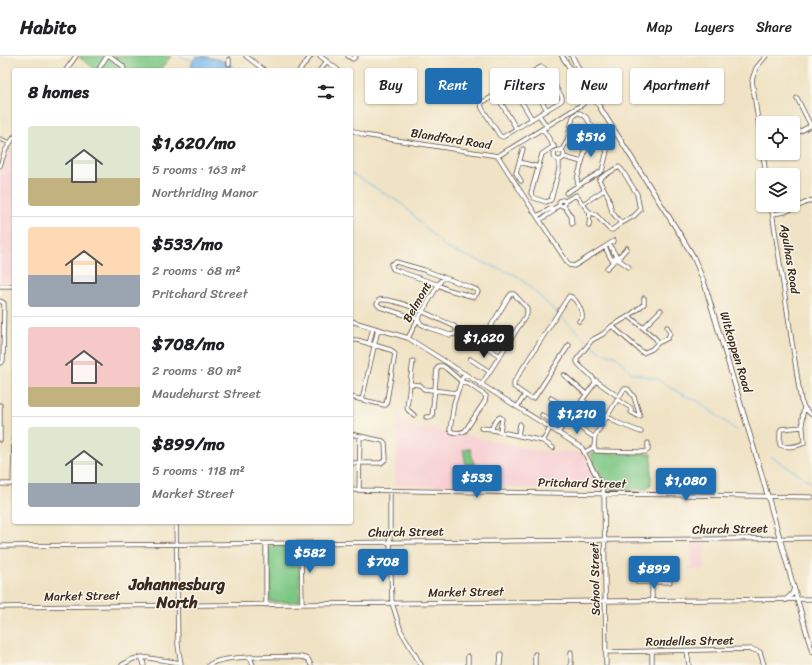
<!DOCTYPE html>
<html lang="en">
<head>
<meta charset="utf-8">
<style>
  :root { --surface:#fff; --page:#f2f2f2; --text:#202124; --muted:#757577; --line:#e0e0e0; --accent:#1f6fb2 }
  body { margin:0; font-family:Sriracha,sans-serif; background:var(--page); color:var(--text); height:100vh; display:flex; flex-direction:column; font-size:15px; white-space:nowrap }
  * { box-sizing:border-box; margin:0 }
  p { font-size:13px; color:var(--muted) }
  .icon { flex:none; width:22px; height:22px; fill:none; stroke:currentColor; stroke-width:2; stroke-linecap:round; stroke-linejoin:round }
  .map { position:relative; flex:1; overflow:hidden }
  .details { position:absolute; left:12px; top:12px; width:341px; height:456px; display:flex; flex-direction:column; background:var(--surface); border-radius:4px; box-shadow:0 1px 3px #0004 }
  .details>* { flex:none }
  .top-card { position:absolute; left:365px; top:12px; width:380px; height:36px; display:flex; gap:8px }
  .buttons { position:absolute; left:756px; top:60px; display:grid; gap:8px }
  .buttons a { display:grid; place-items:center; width:44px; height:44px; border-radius:4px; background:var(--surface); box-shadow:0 1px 3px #0004; font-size:20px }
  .price { position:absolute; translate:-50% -34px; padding:0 9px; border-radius:4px; background:var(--accent); color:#fff; font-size:13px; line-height:26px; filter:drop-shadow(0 1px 2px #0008) }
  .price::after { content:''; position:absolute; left:50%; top:24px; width:12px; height:9px; margin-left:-6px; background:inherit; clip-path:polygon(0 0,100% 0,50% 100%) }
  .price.active { background:#222; color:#fff }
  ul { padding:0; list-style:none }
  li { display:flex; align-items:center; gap:12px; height:100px; padding:0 16px }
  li+li { border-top:1px solid var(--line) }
  li span { display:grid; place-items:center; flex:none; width:112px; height:80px; border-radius:4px; color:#555 }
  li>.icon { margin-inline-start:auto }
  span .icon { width:48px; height:48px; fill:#fffc; stroke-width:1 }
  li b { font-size:17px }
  h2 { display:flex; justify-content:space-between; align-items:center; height:48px; padding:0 16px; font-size:17px }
  .pill { padding:0 14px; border-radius:4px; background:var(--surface); box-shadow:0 1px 3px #0004; font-size:14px; line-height:36px }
  .pill.active { background:var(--accent); color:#fff }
  header { display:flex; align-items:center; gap:24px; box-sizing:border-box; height:56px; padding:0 20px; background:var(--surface); border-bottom:1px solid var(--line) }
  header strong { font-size:19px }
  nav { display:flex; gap:22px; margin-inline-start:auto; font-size:14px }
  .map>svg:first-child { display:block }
  .built { fill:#f7cfd3 }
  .green { fill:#7dc784; stroke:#5c7851 }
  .water { fill:#79b6eb; stroke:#5a7084 }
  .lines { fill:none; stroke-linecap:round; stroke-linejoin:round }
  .stream { stroke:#79b6eb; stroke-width:1 }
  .minor-casing { stroke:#564637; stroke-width:5 }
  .major-casing { stroke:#564637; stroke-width:5.5 }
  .minor { stroke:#fff; stroke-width:3.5 }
  .major { stroke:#fff; stroke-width:4 }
  .labels { text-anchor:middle; stroke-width:3; stroke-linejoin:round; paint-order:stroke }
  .street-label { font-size:12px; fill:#3b2a1e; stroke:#fbf7ec }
  .district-label { font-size:16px; font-weight:bold; fill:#3b2a1e; stroke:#fbf7ec }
</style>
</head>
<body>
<header>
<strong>Habito</strong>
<nav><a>Map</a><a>Layers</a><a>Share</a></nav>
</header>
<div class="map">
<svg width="812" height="609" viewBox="0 0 812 609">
  <rect width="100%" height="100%" fill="#fbf7ec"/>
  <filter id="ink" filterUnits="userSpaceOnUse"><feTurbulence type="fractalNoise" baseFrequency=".025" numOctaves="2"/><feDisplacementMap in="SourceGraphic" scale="8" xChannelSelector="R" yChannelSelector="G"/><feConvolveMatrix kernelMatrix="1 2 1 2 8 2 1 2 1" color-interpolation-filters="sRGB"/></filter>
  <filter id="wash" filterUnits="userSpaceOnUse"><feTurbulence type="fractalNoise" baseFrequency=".012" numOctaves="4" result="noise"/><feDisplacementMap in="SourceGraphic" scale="16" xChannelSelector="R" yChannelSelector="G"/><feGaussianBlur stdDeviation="0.9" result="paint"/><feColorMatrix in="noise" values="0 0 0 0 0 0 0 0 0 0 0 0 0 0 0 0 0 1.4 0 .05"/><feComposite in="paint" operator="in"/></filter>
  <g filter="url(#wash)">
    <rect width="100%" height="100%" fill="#f0e3c5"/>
    <path class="built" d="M10 92 14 95V226H0V122Z
      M398 360 408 370 472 380 535 395 582 396 598 431V433L395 430Z
      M691 485 693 488 703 487 705 486V514H691Z"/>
    <path class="green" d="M80 0H171L160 14H96L79 1Z
      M470 392 474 408 466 409 463 394Z
      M595 397 652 398 651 429 647 433H610L606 431 591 398Z
      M478 408 480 415 464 419 463 411Z
      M268 490H299L300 546H270Z"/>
    <path class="water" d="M196 0C208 0 229 4 236 14H193L191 9Z"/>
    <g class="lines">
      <path class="stream" d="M180 0 194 5
        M351 117 402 148 446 192 518 220 588 286
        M591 288 599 295 615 300 620 304 632 317 657 323 681 338 698 345 736 374
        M772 401 812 427"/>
    </g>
  </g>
  <g filter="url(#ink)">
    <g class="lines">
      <defs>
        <path id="minor" d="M110 0 123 10 124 14
          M246 0 264 14
          M320 0 338 14
          M348 0 353 3 356 0
          M766 0 756 12 752 24 766 119
          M229 3V8
          M100 11 107 0
          M66 14 76 0
          M300 14 311 0
          M320 14 327 5
          M511 29 532 63
          M797 42 811 70
          M539 59 547 71
          M516 72 497 40H494L481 47 482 52 500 80 503 81 561 45 562 44V41L544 12 541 11 527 19V21L547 54
          M543 73 554 91
          M351 74 364 79 498 100 583 48
          M793 79 812 69
          M0 83 10 87
          M554 90 542 98 531 137 534 142 546 146 551 144 559 113V104
          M793 91 797 99
          M554 99a5 5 0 1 1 10 0a5 5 0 1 1-10 0Z
          M562 94 567 85 573 61 577 57H580L586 61 607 95 602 115 566 137
          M498 100 519 133 569 209 574 210 579 207 614 185
          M564 101 582 106
          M519 106 539 111
          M0 110 5 95 14 81
          M521 125 516 117 523 93
          M578 130 577 123 590 78 594 73
          M559 147a3 3 0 1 1 6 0a3 3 0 1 1-6 0Z
          M565 145 576 139 589 156 596 159 609 173 612 174 620 168V166L612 156 608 140 599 124 603 120 619 111 622 114 637 138 640 154 634 160 620 168
          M583 148 604 134
          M771 149 801 345 805 353 812 359
          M564 150 571 160 572 168
          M773 158 785 156 812 144
          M537 160 550 153 555 152
          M540 164 554 155 555 152 560 149
          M589 170 590 156
          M609 188 616 200
          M605 191 611 203H616L607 212
          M616 202a2 2 0 1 1 4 0a2 2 0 1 1-4 0Z
          M619 201 627 192
          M619 204 629 211
          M396 206 424 214 470 231 477 234 478 236 474 241 446 233 439 229 393 213 391 208Z
          M0 230H14
          M379 244C399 242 435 262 454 270L457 274 455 278 450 279 429 272 421 268 418 263 380 251 377 248Z
          M0 245 4 247 3 305 0 307
          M629 260 644 248V242
          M351 265 408 282 582 392 602 431 604 438 606 609
          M612 270 629 260 656 283 658 287
          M643 272 661 254
          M408 282 418 263 443 221
          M351 286 353 284H357L391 294 395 298 386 349H384L351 341
          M369 288 373 272
          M569 289 534 342H530L514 331V326L569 240C576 242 583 255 582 262L579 265
          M470 303 490 316
          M413 305 407 351 408 354 414 359
          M564 319 586 338
          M595 324 616 339
          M410 328 420 329 424 333 457 337
          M481 329 527 258V252L514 238H511L508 242 481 286 483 289 500 300
          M551 342 575 357
          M362 344 378 273
          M582 344 605 359
          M0 349V384
          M517 351 525 339
          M542 359 553 366
          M607 360 618 367 641 376
          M426 361H430L432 360 437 313 439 310H443L447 313 462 326 469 328 486 340 485 345 465 375C461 377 453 378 450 374L454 347 464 317
          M570 365 592 380
          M556 368 553 366 561 348
          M803 371 781 373 780 376V389C788 392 796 391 804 387V385L802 363 804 351
          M481 372 492 373
          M500 375 502 363 500 361C496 363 492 369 492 374L543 385 550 372
          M558 377 563 370 573 361 583 343 595 327C594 318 581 314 577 306V303L592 284 603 278 612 270 643 297 652 293 658 287 668 282 670 277 667 271
          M351 378 383 385 385 387 386 403 381 407H351
          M518 379 520 368
          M543 385 553 392
          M594 391 595 380 624 333H628L634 341 640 360H638L631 356V352L617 343
          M585 396 594 391 596 395H598L645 396 648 394V387
          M0 428H14
          M13 428 14 384
          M351 434 812 441
          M359 434 360 380
          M390 435V487L392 547 401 575 421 609
          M176 466 178 589 181 609
          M266 488V549
          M301 488 302 548
          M0 490 812 482
          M637 526H670
          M652 526V545
          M0 551 812 543
          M652 595V609
          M687 595 689 609
          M606 596 751 593 760 596 764 609
          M468 600V609
          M142 601 144 609
          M250 601 253 609
          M122 609 133 603 142 601 181 607
          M209 609C223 598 282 601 301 601L308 603 311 609
          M500 609 501 598
          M535 609V598
          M571 609V596"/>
        <path id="major" d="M562 0 576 21 584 28 594 42 681 180 693 200 704 226 758 406 812 595
          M572 0 583 21 584 28
          M786 544 792 538 794 533"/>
      </defs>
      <use href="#minor" class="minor-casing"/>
      <use href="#major" class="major-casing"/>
      <use href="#minor" class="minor"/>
      <use href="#major" class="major"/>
    </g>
  </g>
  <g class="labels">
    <g class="street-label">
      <text transform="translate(451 83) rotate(9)" y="4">Blandford Road</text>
      <text transform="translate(790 203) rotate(81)" y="4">Agulhas Road</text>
      <text transform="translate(417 246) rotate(-60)" y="4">Belmont</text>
      <text transform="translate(736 296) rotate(73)" y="4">Witkoppen Road</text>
      <text transform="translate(582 427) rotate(1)" y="4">Pritchard Street</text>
      <text transform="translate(730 473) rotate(-1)" y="4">Church Street</text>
      <text transform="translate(406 476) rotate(-1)" y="4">Church Street</text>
      <text transform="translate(595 523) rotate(-91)" y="4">School Street</text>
      <text transform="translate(466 536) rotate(-1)" y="4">Market Street</text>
      <text transform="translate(82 540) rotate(-1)" y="4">Market Street</text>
      <text transform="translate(690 585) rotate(-1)" y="4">Rondelles Street</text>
    </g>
    <g class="district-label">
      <text x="177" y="534">Johannesburg<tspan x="177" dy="18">North</tspan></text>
    </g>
  </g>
</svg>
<div class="buttons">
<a><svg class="icon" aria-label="locate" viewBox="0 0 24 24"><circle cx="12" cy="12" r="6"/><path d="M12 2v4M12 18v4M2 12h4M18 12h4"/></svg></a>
<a><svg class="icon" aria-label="layers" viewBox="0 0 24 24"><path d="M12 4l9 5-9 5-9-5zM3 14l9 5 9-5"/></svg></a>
</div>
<b class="price" style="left:591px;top:102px">$516</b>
<b class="price active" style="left:484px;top:303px">$1,620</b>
<b class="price" style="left:577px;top:379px">$1,210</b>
<b class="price" style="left:477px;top:443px">$533</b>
<b class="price" style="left:686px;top:446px">$1,080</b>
<b class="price" style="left:310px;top:518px">$582</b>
<b class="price" style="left:383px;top:527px">$708</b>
<b class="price" style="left:654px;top:534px">$899</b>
<div class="top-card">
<a class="pill">Buy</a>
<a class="pill active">Rent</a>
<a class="pill">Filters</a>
<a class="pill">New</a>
<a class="pill">Apartment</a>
</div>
<section class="details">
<h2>8 homes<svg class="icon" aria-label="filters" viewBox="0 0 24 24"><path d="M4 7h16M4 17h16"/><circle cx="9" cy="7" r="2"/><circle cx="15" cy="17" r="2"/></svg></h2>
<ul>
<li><span style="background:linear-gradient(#dfe7d0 65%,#c2b280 0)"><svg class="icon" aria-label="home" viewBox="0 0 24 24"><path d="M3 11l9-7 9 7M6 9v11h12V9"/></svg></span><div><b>$1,620/mo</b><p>5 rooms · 163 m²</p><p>Northriding Manor</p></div></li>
<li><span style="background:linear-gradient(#ffd9b3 60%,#9aa5b1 0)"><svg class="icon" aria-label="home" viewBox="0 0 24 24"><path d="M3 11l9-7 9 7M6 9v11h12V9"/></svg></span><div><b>$533/mo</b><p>2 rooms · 68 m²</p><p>Pritchard Street</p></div></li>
<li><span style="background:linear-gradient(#f6c9c9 75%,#c2b280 0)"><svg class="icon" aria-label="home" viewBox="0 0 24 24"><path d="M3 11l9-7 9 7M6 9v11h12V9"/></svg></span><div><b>$708/mo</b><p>2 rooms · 80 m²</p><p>Maudehurst Street</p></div></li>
<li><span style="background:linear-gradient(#dfe7d0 70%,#9aa5b1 0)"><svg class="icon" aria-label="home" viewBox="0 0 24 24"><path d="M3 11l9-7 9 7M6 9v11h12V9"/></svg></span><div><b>$899/mo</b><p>5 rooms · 118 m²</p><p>Market Street</p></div></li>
</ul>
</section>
</div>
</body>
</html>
